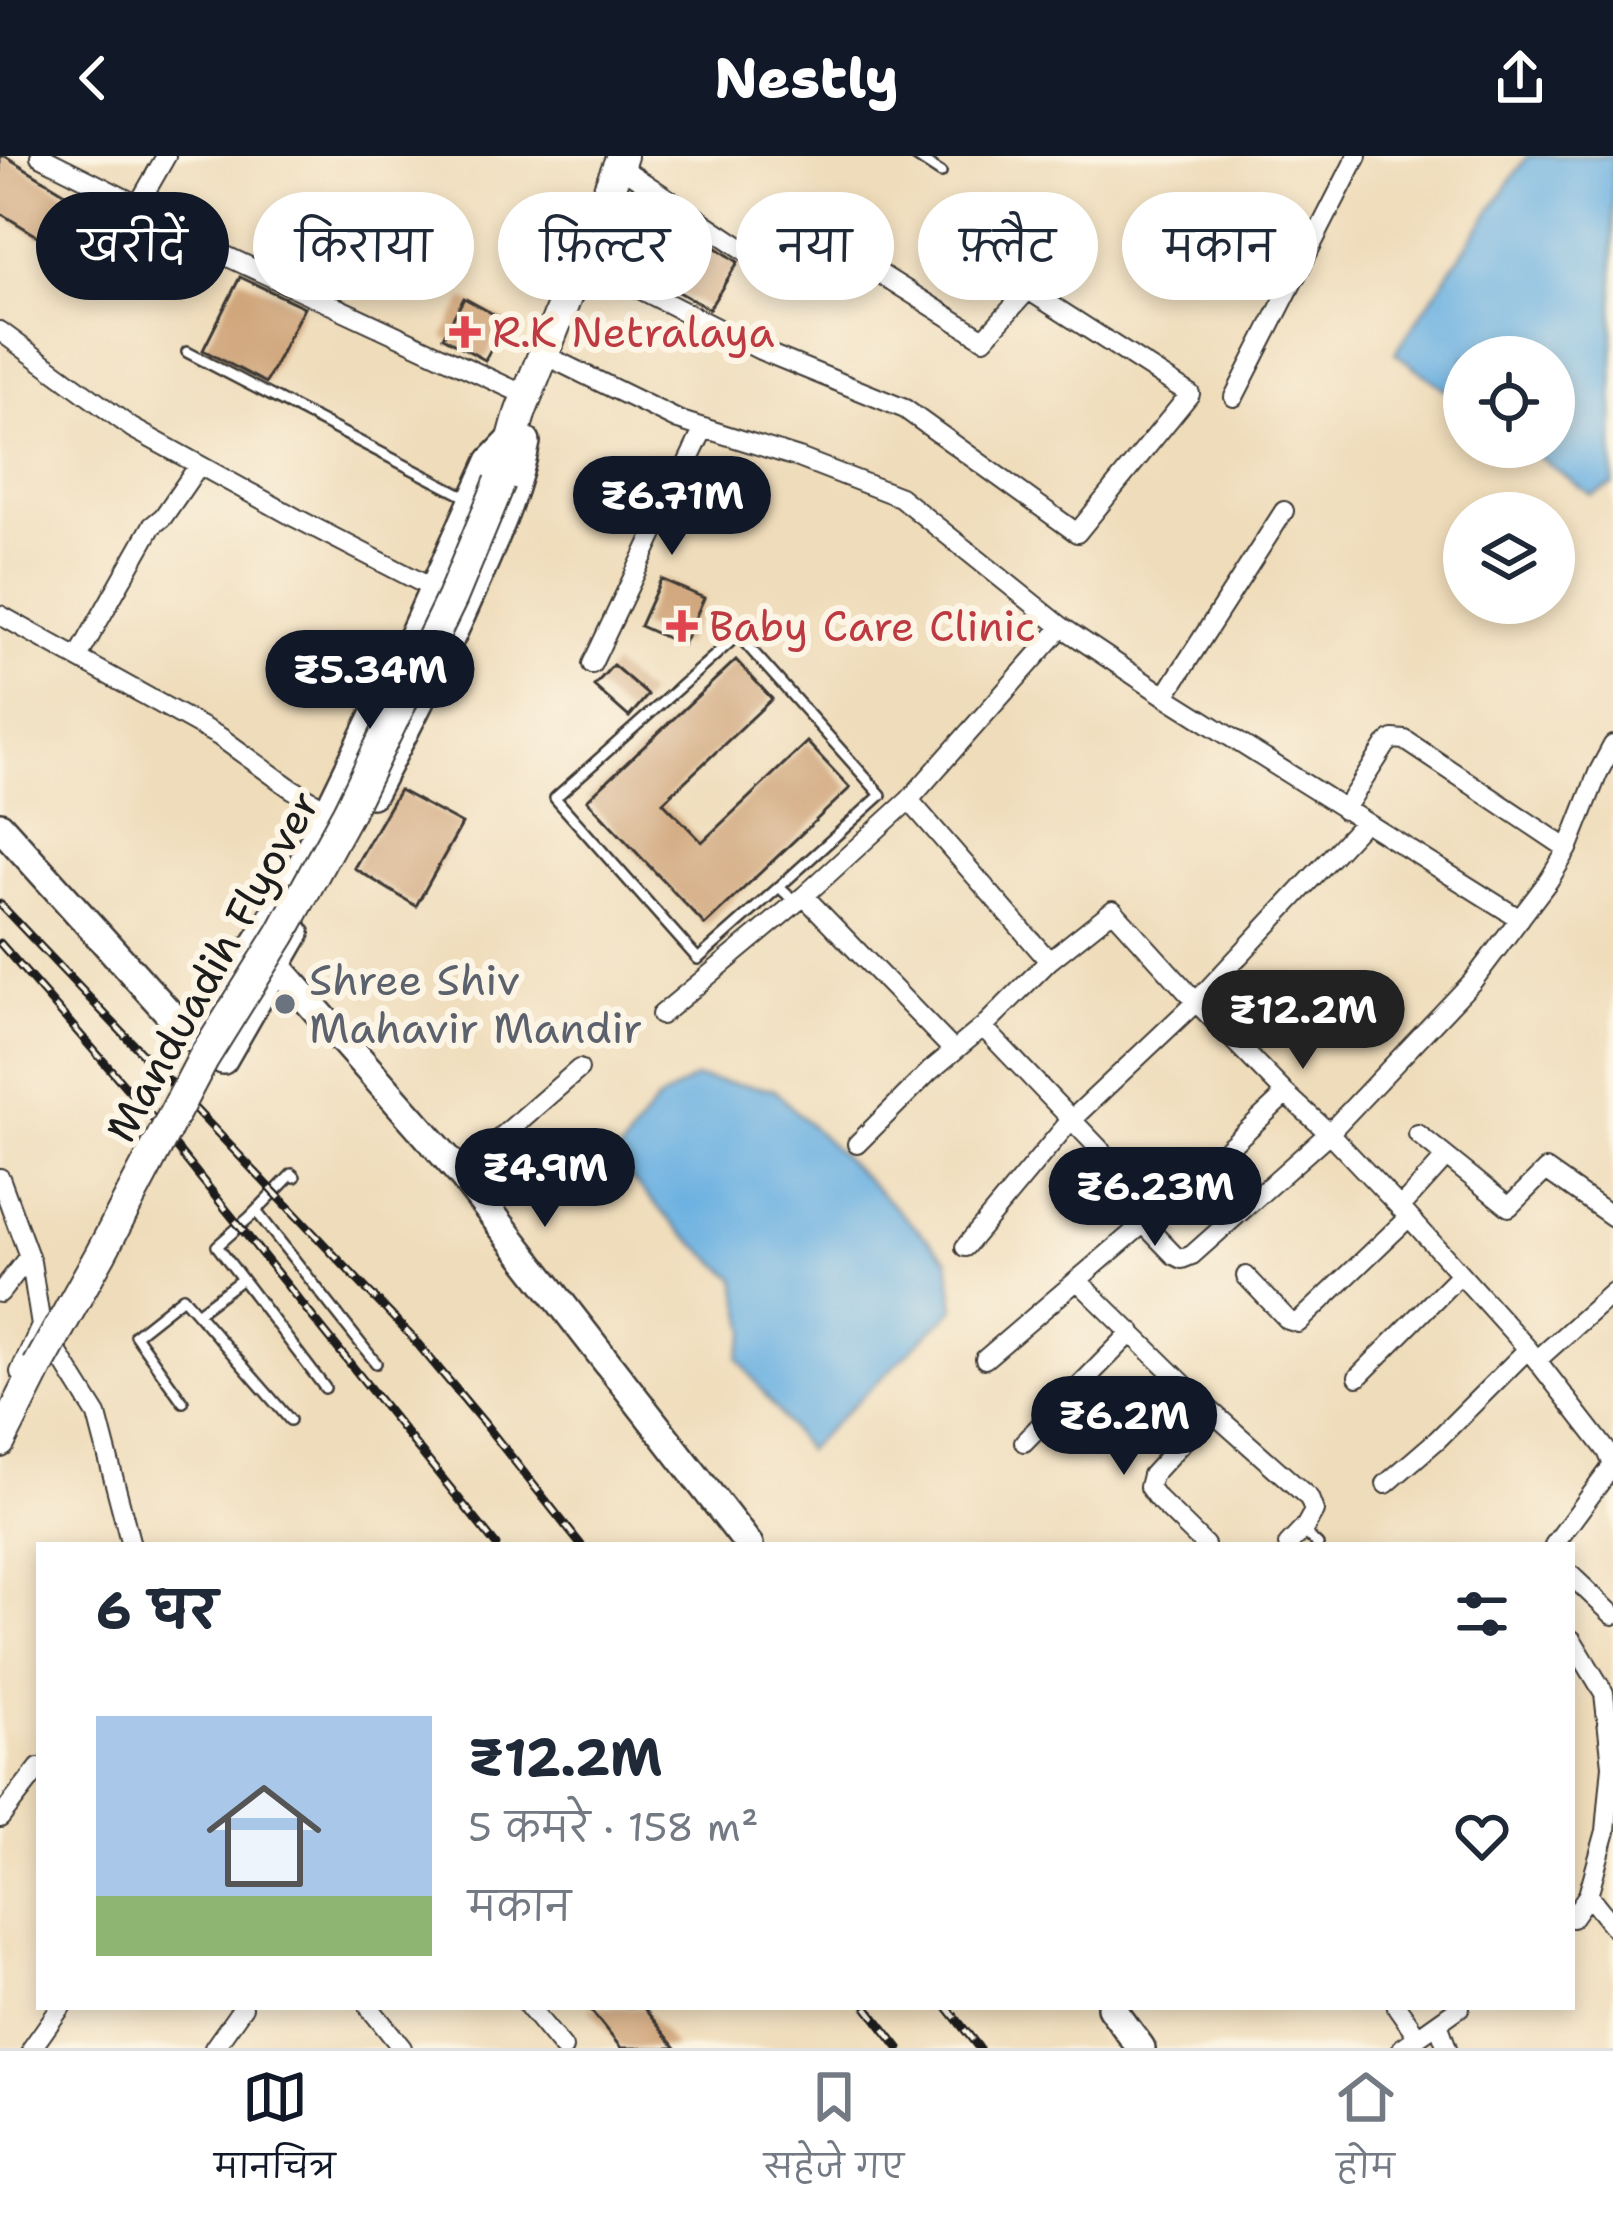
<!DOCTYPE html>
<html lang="hi">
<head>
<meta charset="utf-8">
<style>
  :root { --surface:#fff; --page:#f6f6f7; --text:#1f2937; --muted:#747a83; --line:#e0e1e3; --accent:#111827 }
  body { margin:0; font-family:"Shantell Sans","Playpen Sans Deva",sans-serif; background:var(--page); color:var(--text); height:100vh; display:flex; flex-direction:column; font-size:45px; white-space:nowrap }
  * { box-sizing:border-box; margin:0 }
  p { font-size:39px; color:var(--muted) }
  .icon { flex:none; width:66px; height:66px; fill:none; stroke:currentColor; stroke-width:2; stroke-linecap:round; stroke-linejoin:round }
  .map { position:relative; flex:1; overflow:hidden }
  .panel { position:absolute; left:36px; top:1386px; width:1539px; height:468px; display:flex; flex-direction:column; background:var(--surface); border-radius:0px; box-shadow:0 6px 18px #0003 }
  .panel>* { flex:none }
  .banner { position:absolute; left:36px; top:36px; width:1542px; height:108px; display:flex; gap:24px }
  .tools { position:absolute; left:1443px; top:180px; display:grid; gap:24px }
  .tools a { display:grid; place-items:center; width:132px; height:132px; border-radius:50%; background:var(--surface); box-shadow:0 6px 18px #0003; font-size:60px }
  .price { position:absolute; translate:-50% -102px; padding:0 27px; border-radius:42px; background:var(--accent); color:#fff; font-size:39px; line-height:78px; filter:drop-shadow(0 3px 6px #0008) }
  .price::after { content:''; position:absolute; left:50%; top:72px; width:36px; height:27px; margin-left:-18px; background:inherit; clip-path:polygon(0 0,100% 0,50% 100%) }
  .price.on { background:#222; color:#fff }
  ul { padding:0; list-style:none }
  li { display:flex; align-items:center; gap:36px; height:300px; padding:0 60px }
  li+li { border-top:3px solid var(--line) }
  li span { display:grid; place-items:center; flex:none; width:336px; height:240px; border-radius:0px; color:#555 }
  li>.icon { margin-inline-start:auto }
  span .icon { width:144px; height:144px; fill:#fffc; stroke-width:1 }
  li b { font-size:51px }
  h2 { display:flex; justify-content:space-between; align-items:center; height:144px; padding:0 60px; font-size:51px }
  .tag { padding:0 42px; border-radius:54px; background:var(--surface); box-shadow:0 6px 18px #0003; font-size:42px; line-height:108px }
  .tag.on { background:var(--accent); color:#fff }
  header { display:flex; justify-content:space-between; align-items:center; height:156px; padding:0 60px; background:var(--accent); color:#fff; font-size:54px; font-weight:800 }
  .dock { display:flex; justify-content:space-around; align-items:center; height:168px; border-top:3px solid var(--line); background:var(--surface); font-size:33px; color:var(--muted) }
  .dock a { display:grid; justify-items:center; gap:6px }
  .dock .on { color:var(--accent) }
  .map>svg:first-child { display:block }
  .water { fill:#6bb0e1; stroke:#44667e; stroke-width:3 }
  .building { fill:#d0a67b }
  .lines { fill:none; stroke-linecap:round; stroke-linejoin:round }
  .lane-casing { stroke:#3c3934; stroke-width:14 }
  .street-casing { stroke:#3c3934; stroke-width:22 }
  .secondary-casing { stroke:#3c3934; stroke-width:32 }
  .primary-casing { stroke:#3c3934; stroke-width:34 }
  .lane { stroke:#fff; stroke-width:9 }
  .street { stroke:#fff; stroke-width:18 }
  .secondary { stroke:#fff; stroke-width:27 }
  .primary { stroke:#fff; stroke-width:30 }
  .rail-casing { stroke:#1c1c1c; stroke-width:9 }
  .rail { stroke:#fcf5e5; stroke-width:4.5; stroke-dasharray:14; stroke-linecap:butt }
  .primary-bridge-casing { stroke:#3c3934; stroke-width:34; stroke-linecap:butt }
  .primary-bridge { stroke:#fff; stroke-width:30 }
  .health-dot { fill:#e0444e; stroke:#fcf5e5; stroke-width:4.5 }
  .worship-dot { fill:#6b7280; stroke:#fcf5e5; stroke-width:4.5 }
  .labels { text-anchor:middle; stroke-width:12; stroke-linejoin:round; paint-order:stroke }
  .health-label { font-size:42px; fill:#be3a42; stroke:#fcf5e5; text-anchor:start }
  .street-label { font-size:42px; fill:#1c1c1c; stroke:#fcf5e5 }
  .worship-label { font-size:42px; fill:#5b616d; stroke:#fcf5e5; text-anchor:start }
</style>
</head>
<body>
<header><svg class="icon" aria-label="back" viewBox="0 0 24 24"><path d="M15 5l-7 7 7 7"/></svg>Nestly<svg class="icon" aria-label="share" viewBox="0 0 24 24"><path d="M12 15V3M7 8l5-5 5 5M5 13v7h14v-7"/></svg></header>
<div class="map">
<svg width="1613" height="1892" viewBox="0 0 1613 1892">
  <rect width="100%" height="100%" fill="#fcf5e5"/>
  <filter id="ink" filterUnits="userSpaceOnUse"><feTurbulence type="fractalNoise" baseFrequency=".00833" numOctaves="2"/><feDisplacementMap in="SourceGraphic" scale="24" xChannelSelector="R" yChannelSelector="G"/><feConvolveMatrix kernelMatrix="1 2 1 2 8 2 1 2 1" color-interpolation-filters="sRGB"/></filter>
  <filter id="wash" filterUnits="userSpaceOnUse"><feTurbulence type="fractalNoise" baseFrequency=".004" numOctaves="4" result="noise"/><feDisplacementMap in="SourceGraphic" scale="48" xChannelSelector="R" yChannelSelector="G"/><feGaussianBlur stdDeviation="2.7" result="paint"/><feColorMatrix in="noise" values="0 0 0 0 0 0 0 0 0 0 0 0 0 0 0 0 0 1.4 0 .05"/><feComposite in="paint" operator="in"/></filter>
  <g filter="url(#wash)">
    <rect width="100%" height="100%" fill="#efdcba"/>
    <path class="water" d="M1527 0H1613V329L1591 339 1525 291H1554V201H1464V247L1395 197Z
      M694 922 773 933 948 1103 955 1152 806 1294 738 1202 747 1175 736 1123 678 1073 614 1004 656 946Z"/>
    <g id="blocks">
      <path class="building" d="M0 0H5L121 71 94 115 0 57Z
        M669 60 738 106 709 153 638 113Z
        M240 121 304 151 266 227 203 194Z
        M464 142 506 165 485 204 443 181Z
        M661 423 704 442 683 489 640 470Z
        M736 504 772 543 663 646 702 686 807 586 850 632 705 769 587 644Z
        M613 509 648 539 629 561 594 530Z
        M399 634 462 668 416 750 354 712Z
        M588 1851H643L676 1892H621Z"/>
    </g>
  </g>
  <g filter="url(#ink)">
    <use href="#blocks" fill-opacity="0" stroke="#3c3934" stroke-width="3"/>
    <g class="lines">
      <defs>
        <path id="lane" d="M915 0 941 17
          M187 196 470 343
          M779 731 881 639 738 479 555 642 698 803 779 731 796 747
          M295 1021 292 1018 250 1061 217 1090 325 1232
          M256 1055 376 1207
          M197 1157 242 1123
          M183 1246 135 1179 183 1141 290 1264
          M1302 1374 1318 1389"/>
        <path id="street" d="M40 0 138 49 211 93 527 240
          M138 49 166 0
          M598 112 760 194 905 253 1077 377 1190 238 1028 134 984 183 782 56 746 95 619 10
          M0 175 132 272 296 362 434 433
          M559 206 678 264 799 302 900 341 1062 471 1165 540 1520 763
          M1234 241 1357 0
          M0 459 220 581 289 631 329 655
          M78 501 152 370 163 361 199 309
          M592 508 704 272
          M1165 540 1284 355
          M909 644 1062 471
          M1344 654 1386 589 1393 583 1405 584 1568 693
          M804 740 953 894
          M661 859 804 740 909 644 1049 805
          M983 871 1158 1054
          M1418 978 1509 1051 1546 1014 1613 1061
          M857 988 930 915 983 871 1049 805 1113 754 1196 846 1286 938 1329 977 1409 1061 1528 1193 1607 1295 1613 1309 1554 1389
          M460 1017 579 913
          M0 1022 31 1106 41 1170 20 1216
          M1400 1052 1446 1001
          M1143 1067 1174 1099 1182 1103 1192 1099 1329 977 1472 826 1549 724 1568 693 1598 617 1613 589
          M965 1091 1070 965 1196 846 1364 666
          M1246 1120 1288 1164 1298 1167 1409 1061
          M1078 1125 1211 1255 1309 1342 1314 1355 1305 1371 1288 1389
          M0 1137 29 1100
          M50 1184 97 1259 131 1389
          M985 1203 1192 1026 1286 938
          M1537 1204 1613 1136
          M1358 1221 1459 1119
          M1024 1286 1132 1176
          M1386 1328 1437 1284 1528 1193
          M1205 1389 1157 1342 1149 1331 1152 1319 1211 1255
          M1572 1420 1613 1459
          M1572 1484 1604 1537 1612 1609 1606 1675 1588 1739 1613 1770
          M0 1662 39 1612
          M1572 1762 1588 1739
          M369 1851 402 1892
          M529 1851 563 1892
          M1397 1851 1418 1881
          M1438 1867 1447 1892
          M32 1892 61 1851
          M214 1892 243 1851
          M1402 1892 1460 1851"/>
        <path id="secondary" d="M372 638C410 566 447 494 479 419 498 375 517 333 526 286
          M0 670 168 856 223 904 296 777
          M255 789 278 811 460 1017 749 1389
          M196 883 288 737 402 503 491 305 511 284
          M1111 1851 1141 1892"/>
        <path id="primary" d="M500 326C509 303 513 279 521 255L622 0
          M0 1286 38 1210"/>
      </defs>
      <use href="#lane" class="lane-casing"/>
      <use href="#street" class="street-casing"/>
      <use href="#secondary" class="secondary-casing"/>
      <use href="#primary" class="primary-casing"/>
      <use href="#lane" class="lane"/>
      <use href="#street" class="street"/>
      <use href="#secondary" class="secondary"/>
      <use href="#primary" class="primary"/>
      <defs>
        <path id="rail" d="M0 748 412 1181 485 1268 581 1389
          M0 787 146 954 496 1389
          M867 1851 899 1892
          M947 1851 979 1892"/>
      </defs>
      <use href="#rail" class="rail-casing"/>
      <use href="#rail" class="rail"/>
      <defs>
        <path id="primary-bridge" d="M38 1210 100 1099 203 903 281 778 348 656 452 442 500 326"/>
      </defs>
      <use href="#primary-bridge" class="primary-bridge-casing"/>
      <use href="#primary-bridge" class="primary-bridge"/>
    </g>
  </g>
  <g class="health-dot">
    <path d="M459 158h12v12h12v12h-12v12h-12v-12h-12v-12h12z"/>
    <path d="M676 452h12v12h12v12h-12v12h-12v-12h-12v-12h12z"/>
  </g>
  <circle class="worship-dot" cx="285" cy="848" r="12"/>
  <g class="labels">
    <g class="health-label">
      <text x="492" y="191">R.K Netralaya</text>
      <text x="709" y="485">Baby Care Clinic</text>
    </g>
    <g class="street-label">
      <text transform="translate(212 810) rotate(-61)" y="15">Manduadih Flyover</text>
    </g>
    <g class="worship-label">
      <text x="309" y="839">Shree Shiv<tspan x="309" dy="48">Mahavir Mandir</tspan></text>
    </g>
  </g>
</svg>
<div class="tools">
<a><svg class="icon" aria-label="locate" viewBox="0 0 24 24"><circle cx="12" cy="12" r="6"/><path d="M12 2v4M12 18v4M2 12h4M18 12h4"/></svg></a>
<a><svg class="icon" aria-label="layers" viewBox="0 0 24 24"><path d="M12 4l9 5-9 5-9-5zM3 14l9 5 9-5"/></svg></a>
</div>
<b class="price" style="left:672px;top:402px">₹6.71M</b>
<b class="price" style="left:370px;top:576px">₹5.34M</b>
<b class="price on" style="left:1303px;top:916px">₹12.2M</b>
<b class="price" style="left:545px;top:1074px">₹4.9M</b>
<b class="price" style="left:1155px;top:1093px">₹6.23M</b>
<b class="price" style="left:1124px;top:1322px">₹6.2M</b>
<div class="banner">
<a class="tag on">खरीदें</a>
<a class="tag">किराया</a>
<a class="tag">फ़िल्टर</a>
<a class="tag">नया</a>
<a class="tag">फ़्लैट</a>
<a class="tag">मकान</a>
</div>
<section class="panel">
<h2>6 घर<svg class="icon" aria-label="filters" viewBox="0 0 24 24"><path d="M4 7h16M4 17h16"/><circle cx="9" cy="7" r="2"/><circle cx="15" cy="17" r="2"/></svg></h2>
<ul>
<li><span style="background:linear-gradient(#a9c7e8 75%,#8fb573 0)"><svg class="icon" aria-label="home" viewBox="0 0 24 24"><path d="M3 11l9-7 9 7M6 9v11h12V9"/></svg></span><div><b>₹12.2M</b><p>5 कमरे · 158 m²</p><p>मकान</p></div><svg class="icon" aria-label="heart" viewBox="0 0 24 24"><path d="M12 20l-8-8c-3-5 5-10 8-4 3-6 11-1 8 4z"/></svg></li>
</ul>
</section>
</div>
<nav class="dock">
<a class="on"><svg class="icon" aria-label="map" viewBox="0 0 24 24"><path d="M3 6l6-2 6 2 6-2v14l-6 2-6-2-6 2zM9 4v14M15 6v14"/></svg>मानचित्र</a>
<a><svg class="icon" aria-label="saved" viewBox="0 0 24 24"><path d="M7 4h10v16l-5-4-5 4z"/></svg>सहेजे गए</a>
<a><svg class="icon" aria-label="home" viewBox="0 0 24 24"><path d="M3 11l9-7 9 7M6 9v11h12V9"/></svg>होम</a>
</nav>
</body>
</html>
